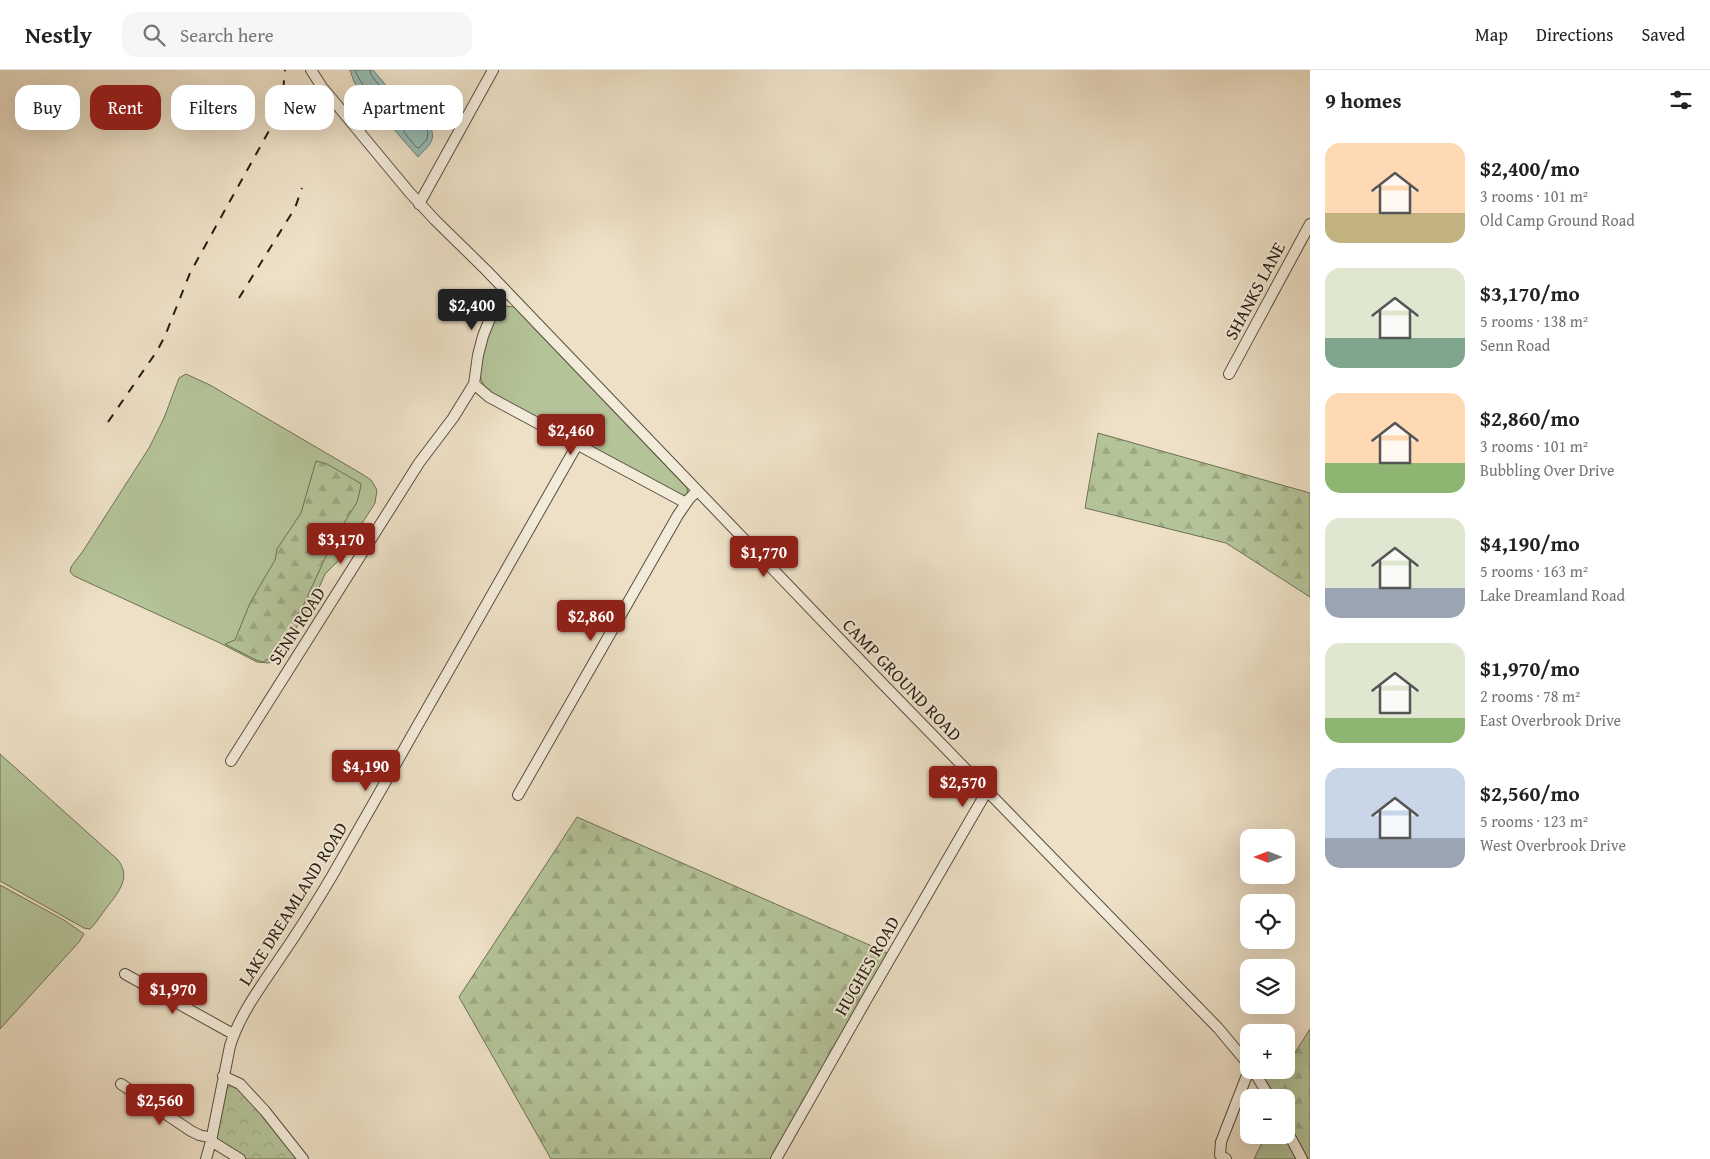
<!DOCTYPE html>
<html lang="en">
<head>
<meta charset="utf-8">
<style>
  :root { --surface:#fff; --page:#f6f6f6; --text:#222; --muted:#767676; --line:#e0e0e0; --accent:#8f2418 }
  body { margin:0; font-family:"Gentium Book Plus",serif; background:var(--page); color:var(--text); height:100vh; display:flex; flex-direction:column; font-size:19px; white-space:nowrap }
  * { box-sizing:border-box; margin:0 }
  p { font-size:16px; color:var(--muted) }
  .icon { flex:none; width:28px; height:28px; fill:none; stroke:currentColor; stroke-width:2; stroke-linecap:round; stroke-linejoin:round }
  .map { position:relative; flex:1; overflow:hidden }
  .drawer { display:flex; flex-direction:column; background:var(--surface); width:400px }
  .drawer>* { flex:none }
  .banner { position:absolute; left:15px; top:15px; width:475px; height:45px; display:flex; gap:10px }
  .needle { width:32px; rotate:270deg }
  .fabs { position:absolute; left:1240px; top:759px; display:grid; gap:10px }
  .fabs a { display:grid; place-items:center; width:55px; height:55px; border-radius:10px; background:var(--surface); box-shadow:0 5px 20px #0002; font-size:25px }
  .price { position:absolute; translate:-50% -42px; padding:0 11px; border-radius:5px; background:var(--accent); color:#fff; font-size:16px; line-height:32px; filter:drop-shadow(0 1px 2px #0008) }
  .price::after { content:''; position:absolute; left:50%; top:30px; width:15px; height:11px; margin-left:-8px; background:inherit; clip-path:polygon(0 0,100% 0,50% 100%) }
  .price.on { background:#222; color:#fff }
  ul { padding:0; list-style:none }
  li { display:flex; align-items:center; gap:15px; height:125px; padding:0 15px }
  li span { display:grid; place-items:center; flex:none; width:140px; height:100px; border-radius:15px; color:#555 }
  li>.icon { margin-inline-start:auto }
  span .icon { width:60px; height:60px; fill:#fffc; stroke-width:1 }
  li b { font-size:21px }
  h2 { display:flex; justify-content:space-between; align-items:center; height:60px; padding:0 15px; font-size:21px }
  .tag { padding:0 18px; border-radius:15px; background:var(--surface); box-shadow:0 5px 20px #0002; font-size:18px; line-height:45px }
  .tag.on { background:var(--accent); color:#fff }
  header { display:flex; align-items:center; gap:30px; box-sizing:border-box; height:70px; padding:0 25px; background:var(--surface); border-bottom:1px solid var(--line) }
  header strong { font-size:24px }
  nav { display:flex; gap:28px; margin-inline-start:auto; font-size:18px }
  .search { width:350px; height:45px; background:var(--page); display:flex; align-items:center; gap:12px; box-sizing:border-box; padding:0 18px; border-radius:15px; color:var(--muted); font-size:19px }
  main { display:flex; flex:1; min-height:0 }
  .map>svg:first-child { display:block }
  .grass { fill:#b4c398; stroke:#6e7054 }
  .forest { fill:url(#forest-firs); stroke:#6e7054 }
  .park { fill:url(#park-crowns); stroke:#6e7054 }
  .water { fill:#99bdb4; stroke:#6b7d73 }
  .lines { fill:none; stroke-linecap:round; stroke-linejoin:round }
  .shore { stroke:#606d62; stroke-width:1 }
  .minor-casing { stroke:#584e3e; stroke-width:12 }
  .minor { stroke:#f3ebda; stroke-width:10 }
  .rail { stroke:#271d11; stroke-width:2; stroke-dasharray:9 9; stroke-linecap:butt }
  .labels { text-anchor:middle; stroke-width:4; stroke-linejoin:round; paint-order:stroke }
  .street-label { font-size:18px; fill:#271d11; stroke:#f3ebda }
</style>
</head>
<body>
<header>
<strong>Nestly</strong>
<div class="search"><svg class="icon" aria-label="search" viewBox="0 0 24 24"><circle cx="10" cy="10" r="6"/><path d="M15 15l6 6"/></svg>Search here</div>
<nav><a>Map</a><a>Directions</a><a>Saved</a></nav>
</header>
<main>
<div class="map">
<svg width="1310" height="1089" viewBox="0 0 1310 1089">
  <defs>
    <pattern id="forest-firs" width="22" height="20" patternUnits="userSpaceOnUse" patternTransform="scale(1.25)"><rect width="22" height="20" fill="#b4c398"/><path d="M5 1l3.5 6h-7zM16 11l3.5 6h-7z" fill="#9ba782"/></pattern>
    <pattern id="park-crowns" width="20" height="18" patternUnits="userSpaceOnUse" patternTransform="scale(1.25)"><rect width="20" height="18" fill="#b4c398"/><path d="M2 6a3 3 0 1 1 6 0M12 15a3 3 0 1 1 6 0" fill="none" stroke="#9ba782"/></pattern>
  </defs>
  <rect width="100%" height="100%" fill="#ede0c6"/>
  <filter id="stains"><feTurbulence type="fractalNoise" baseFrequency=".004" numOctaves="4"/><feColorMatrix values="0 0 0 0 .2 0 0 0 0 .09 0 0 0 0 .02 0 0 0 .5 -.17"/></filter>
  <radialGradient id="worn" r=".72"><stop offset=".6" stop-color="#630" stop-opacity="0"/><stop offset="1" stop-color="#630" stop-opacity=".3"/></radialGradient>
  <path class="grass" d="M505 236 514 237 526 250 687 418 688 424 683 426 491 325C486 318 481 313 480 304 479 291 492 242 505 236Z
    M186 304 210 315 362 404 371 410 377 420 375 433 363 452 338 491 325 504 314 529 282 581 273 591 269 593 257 592 220 573 74 506 70 502 71 497 83 481 149 378 164 348 179 308Z
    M0 684 117 789C132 806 119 822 107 837 101 845 96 853 90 859L84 858 0 811Z
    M0 815 64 850 84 864 79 872 0 959Z
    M1266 1065H1283L1296 1089H1254Z"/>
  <path class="forest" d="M1098 363 1310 423V527L1226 473 1085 438Z
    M316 391 327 394 360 413 361 416 357 432 333 471 303 536 276 581 270 588 263 592 256 590 225 574 235 570 250 533 275 490 277 479 301 443Z
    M577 747 890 884 774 1089H551L459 927Z
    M1310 959V1089H1308L1286 1048V1028L1276 1027 1259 1000H1286V980L1294 984Z"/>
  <path class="park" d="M227 1014H232L238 1017 300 1089H246L217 1071 216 1061Z"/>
  <path class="water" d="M350 0H373L389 19 399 54 401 55 404 54 406 46 428 52C438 70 430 74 418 87L391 56 378 39 360 21 354 12Z"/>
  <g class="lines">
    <path class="shore" d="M355 0C361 16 372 25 383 37H386L387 35 384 21 371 5 370 0
      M411 53 425 56 428 62 427 69 419 78 416 77 404 62Z"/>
    <defs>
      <path id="minor" d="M311 0 322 17 410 123 435 150 486 200 880 611 1218 958 1249 995
        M419 134 493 0
        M1229 304 1310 154
        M474 314 489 327 686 433
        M231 691 419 393 453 348 474 314 478 285 483 266 493 241 505 221
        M518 725 678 445 689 429 697 421
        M125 904 233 964
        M1253 1000 1270 1028
        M223 1006 240 1014 265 1041 303 1089
        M121 1014 191 1061 199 1065 212 1068
        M1286 1059 1302 1089
        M211 1071 240 1089
        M206 1089 211 1071 230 976C240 943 263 914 282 885 300 859 316 833 332 806L577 375
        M776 1089 865 932 987 721
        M1226 1089 1220 1085 1221 1072 1249 1000"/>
    </defs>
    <use href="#minor" class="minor-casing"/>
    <use href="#minor" class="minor"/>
    <path class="rail" d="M239 228 295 138 302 118
      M108 352 157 281 165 266 190 203 270 59 282 32 285 0"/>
  </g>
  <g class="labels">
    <g class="street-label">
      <text transform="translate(1255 221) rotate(-62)" y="6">SHANKS LANE</text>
      <text transform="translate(297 556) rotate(-57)" y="6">SENN ROAD</text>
      <text transform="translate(902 610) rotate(46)" y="6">CAMP GROUND ROAD</text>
      <text transform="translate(293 834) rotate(-58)" y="6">LAKE DREAMLAND ROAD</text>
      <text transform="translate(867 896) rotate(-60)" y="6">HUGHES ROAD</text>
    </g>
  </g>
  <rect width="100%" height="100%" filter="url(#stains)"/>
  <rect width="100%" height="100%" fill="url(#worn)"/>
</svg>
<div class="fabs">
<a><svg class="needle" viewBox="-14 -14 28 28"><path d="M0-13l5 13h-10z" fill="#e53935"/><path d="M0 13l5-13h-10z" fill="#767676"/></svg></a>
<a><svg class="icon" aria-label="locate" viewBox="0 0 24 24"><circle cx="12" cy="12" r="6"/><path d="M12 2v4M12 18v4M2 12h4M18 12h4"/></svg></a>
<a><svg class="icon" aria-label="layers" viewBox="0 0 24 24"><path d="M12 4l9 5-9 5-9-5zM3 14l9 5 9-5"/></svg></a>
<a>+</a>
<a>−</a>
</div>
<b class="price on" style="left:472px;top:261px">$2,400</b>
<b class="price" style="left:571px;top:386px">$2,460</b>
<b class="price" style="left:341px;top:495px">$3,170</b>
<b class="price" style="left:764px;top:508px">$1,770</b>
<b class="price" style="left:591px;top:572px">$2,860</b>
<b class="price" style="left:366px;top:722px">$4,190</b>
<b class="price" style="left:963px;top:738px">$2,570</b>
<b class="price" style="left:173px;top:945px">$1,970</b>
<b class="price" style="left:160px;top:1056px">$2,560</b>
<div class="banner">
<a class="tag">Buy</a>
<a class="tag on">Rent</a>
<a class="tag">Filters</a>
<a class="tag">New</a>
<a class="tag">Apartment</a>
</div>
</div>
<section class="drawer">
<h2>9 homes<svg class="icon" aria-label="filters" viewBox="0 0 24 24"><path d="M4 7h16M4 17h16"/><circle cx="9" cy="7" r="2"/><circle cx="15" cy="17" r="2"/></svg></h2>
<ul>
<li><span style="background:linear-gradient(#ffd9b3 70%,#c2b280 0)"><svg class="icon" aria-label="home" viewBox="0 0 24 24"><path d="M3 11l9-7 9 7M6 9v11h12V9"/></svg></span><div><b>$2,400/mo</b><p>3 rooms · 101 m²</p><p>Old Camp Ground Road</p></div></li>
<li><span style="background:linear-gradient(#dfe7d0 70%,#7fa58c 0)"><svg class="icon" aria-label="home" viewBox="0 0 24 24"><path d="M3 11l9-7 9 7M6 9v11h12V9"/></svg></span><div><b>$3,170/mo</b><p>5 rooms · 138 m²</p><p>Senn Road</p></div></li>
<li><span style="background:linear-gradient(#ffd9b3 70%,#8fb573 0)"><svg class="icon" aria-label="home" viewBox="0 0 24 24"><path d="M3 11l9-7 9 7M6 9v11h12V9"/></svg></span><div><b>$2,860/mo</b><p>3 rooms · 101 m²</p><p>Bubbling Over Drive</p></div></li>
<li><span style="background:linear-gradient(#dfe7d0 70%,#9aa5b1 0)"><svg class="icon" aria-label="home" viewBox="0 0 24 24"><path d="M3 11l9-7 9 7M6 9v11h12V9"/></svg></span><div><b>$4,190/mo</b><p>5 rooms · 163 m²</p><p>Lake Dreamland Road</p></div></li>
<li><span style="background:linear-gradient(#dfe7d0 75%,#8fb573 0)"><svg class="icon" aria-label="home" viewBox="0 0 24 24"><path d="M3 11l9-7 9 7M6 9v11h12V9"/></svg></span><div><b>$1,970/mo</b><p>2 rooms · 78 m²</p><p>East Overbrook Drive</p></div></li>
<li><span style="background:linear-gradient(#c9d6e8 70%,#9aa5b1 0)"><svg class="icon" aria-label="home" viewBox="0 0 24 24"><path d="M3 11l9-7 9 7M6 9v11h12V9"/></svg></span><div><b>$2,560/mo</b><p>5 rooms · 123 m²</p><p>West Overbrook Drive</p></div></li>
</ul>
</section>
</main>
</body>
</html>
